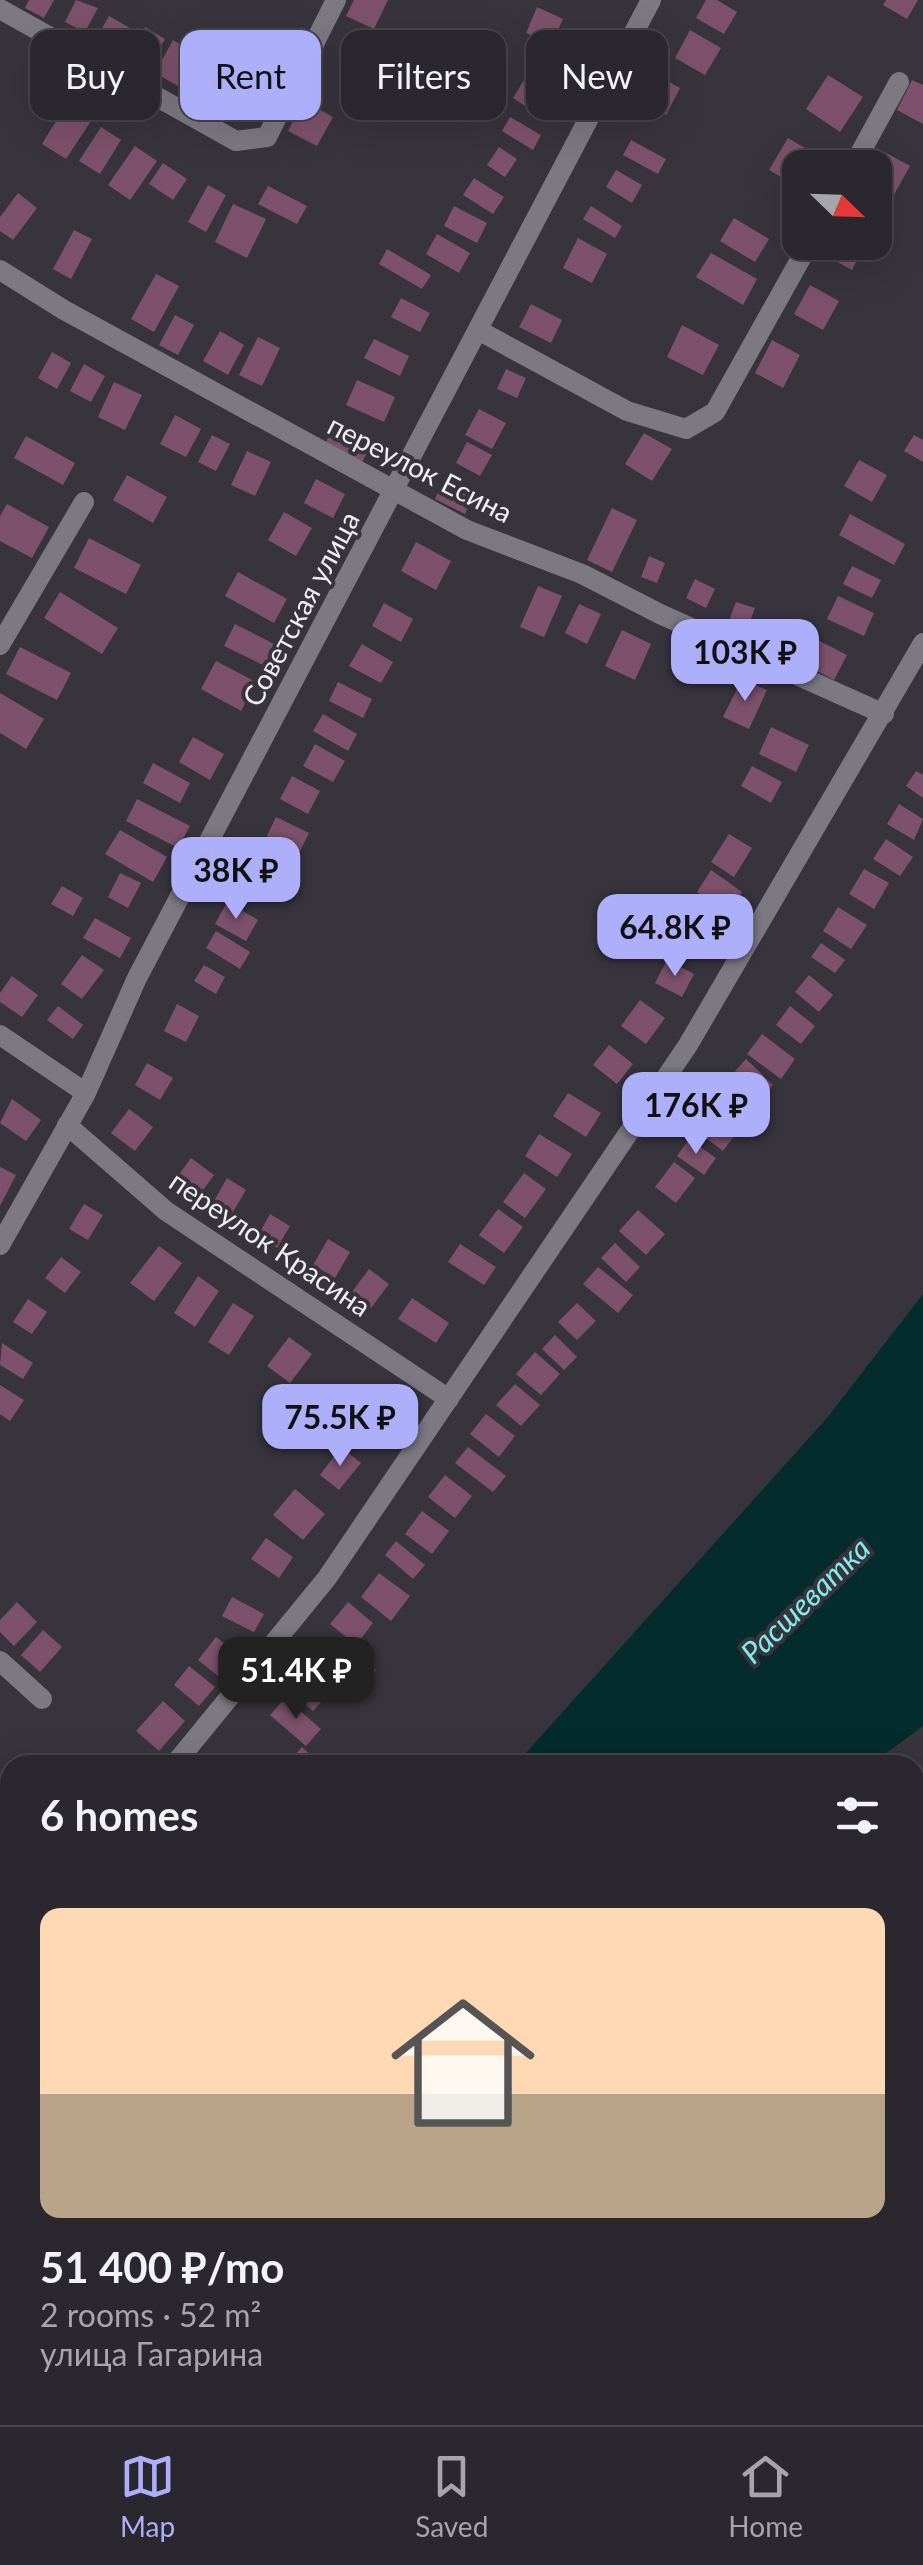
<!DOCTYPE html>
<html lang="en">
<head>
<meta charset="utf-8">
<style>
  :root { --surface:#2a272e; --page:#36333a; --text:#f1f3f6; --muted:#a5a5aa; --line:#46444a; --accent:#adaffb }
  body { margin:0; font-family:Lato,sans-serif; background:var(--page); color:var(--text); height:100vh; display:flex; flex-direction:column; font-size:38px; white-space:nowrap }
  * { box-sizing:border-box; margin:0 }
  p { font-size:32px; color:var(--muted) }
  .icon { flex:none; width:55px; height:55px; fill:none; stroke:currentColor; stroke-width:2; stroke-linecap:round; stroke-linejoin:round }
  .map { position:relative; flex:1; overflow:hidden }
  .details { position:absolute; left:0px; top:1755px; width:925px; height:670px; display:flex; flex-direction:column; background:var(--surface); border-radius:30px 30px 0 0; box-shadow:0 10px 40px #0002,0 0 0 2px var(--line) }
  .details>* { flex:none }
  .guide { position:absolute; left:30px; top:30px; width:865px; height:90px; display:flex; gap:20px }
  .needle { width:65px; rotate:113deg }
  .controls { position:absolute; left:782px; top:150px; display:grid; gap:20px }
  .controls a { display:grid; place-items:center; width:110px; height:110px; border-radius:20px; background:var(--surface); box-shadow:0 10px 40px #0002,0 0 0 2px var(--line); font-size:50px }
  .price { position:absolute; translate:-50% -85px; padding:0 22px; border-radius:20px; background:var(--accent); color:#111; font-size:32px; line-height:65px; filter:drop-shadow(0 2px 5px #0008) }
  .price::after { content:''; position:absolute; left:50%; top:60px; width:30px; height:22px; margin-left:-15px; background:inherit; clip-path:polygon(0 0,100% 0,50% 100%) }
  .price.selected { background:#222; color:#fff }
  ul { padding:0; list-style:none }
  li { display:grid; align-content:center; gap:20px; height:530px; padding:0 40px }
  li span { display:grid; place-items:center; height:310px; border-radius:20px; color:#555 }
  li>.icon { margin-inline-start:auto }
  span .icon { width:180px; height:180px; fill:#fffc; stroke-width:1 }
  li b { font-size:42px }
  h2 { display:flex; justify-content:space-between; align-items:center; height:120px; padding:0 40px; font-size:42px }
  .pill { padding:0 35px; border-radius:20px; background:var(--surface); box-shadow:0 10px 40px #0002,0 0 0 2px var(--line); font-size:35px; line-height:90px }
  .pill.selected { background:var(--accent); color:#111 }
  .tab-bar { display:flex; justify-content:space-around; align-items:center; height:140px; border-top:2px solid var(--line); background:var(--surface); font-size:28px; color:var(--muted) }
  .tab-bar a { display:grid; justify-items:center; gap:5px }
  .tab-bar .selected { color:var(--accent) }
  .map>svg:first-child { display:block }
  .water { fill:#042c2c }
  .building { fill:#7d516b }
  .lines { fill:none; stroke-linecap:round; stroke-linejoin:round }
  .minor { stroke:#7d7983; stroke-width:20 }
  .labels { text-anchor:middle; stroke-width:8; stroke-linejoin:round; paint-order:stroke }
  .street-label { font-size:28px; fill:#f1eff5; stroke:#38343d }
  .water-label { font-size:30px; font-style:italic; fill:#81eeee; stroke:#38343d }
</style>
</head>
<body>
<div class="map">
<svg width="923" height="2425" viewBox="0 0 923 2425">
  <rect width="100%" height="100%" fill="#38343d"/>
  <path class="water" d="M923 1294V1726L870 1765H515L827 1418Z
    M10 2350V2415H378L373 2425H0V2372Z"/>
  <path class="building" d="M29 0H54L44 18 25 8Z
    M76 0 98 8 85 32 65 22Z
    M354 0H388L374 29 346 16Z
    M706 0H717L737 12 724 34 696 18Z
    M886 0H918L907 19 883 5Z
    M537 7 563 19 552 44 526 33Z
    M109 16 130 28 118 50 97 37Z
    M145 27 165 39 147 68 128 57Z
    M690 30 721 48 705 75 675 58Z
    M173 40 196 53 178 86 155 73Z
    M208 54 231 65 214 98 191 87Z
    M242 75 268 90 253 118 227 104Z
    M656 75 680 88 666 115 642 101Z
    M828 75 863 97 840 132 806 109Z
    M524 80 553 97 541 116 513 98Z
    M912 80 923 85V124L897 110Z
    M304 101 333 117 317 146 288 131Z
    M66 105 91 121 66 159 42 144Z
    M510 117 541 135 533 150 502 131Z
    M101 127 121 140 100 174 79 161Z
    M788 138 815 154 807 168H800L797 186 769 170Z
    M631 140 666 159 658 174 623 155Z
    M135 146 157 161 130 200 108 185Z
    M499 147 517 159 505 177 487 165Z
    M877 148 910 166 891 200 875 191V168H866Z
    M163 163 187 179 173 200 149 184Z
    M616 170 642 185 632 203 606 187Z
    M474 178 504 197 493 214 463 195Z
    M208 185 226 195 206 232 188 222Z
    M268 186 307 206 297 224 258 204Z
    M18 193 37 208 13 240 0 231V217Z
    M233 204 266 219 247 258 215 242Z
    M454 206 487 223 477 243 444 226Z
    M591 206 622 226 615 238 583 219Z
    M734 218 769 239 755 262 720 241Z
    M74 230 92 239 71 279 53 269Z
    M437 234 470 253 459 273 426 254Z
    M578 238 607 254 592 283 563 268Z
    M829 242H866L852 270 823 254Z
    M387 249 431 275 422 289 379 264Z
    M711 253 757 279 743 305 696 277Z
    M156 274 179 286 154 332 131 319Z
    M810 285 839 301 823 330 794 314Z
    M401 298 430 313 420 332 391 317Z
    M531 304 562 320 551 343 519 327Z
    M175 315 194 325 178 355 159 345Z
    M682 325 719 345 703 375 667 357Z
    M220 331 244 345 228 375 203 361Z
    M258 337 280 348 262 386 239 375Z
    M374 339 409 356 400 376 364 358Z
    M772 340 800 355 783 388 755 373Z
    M52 352 71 363 57 389 38 378Z
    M84 364 105 376 91 402 70 391Z
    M506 369 526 378 517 398 497 389Z
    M357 380 395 397 384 422 346 405Z
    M114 382 142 395 125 430 98 417Z
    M479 409 506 423 492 449 465 435Z
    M175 415 201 429 186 457 160 444Z
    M336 422 373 442 361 464 325 444Z
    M644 433 672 449 652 481 625 464Z
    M212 435 230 444 216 471 198 462Z
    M914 435 923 440V462L904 451Z
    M26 436 75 463 63 485 14 458Z
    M467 442 492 455 480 476 456 463Z
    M247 451 271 462 255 496 231 485Z
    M859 460 887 475 872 502 844 486Z
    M127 475 167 497 153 523 113 500Z
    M445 478 475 493 465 514 435 499Z
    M316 479 345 494 333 518 304 503Z
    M7 504 49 527 32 558 0 541V516Z
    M612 508 637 520 612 572 587 560Z
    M284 512 312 528 296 556 268 540Z
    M850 514 905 544 894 565 839 535Z
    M89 538 141 565 126 594 74 568Z
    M416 542 451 561 436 590 401 571Z
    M649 556 665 563 657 583 641 577Z
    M852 566 881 580 872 598 843 584Z
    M238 572 287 599 274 623 225 596Z
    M695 579 715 589 706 608 686 598Z
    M538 586 562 596 544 637 520 627Z
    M60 592 118 628 102 654 44 618Z
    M838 596 874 613 864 636 827 619Z
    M736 602 755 608 748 627 729 620Z
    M384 603 413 619 401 642 372 626Z
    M579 604 601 614 587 644 565 633Z
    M235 624 276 645 265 666 224 646Z
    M622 630 651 644 635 680 605 666Z
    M808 635 847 655 834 680 795 660Z
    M362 644 393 662 381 683 349 666Z
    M20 647 71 673 57 700 6 674Z
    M216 661 256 682 241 711 201 689Z
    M742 679 767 690 749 729 723 717Z
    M338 682 372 699 363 718 329 701Z
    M0 693 44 719 26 749 0 733Z
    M323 714 357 734 348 751 313 731Z
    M771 727 809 745 796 772 759 754Z
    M193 737 224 754 210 780 179 762Z
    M315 744 345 761 333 782 303 766Z
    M153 763 190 783 180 803 143 783Z
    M752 766 782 782 771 803 741 786Z
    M916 771 923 775V798L906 786Z
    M292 776 320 791 308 814 280 799Z
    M137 799 190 826 178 848 126 821Z
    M899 804 923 819 914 840 887 824Z
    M276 817 309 833 299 853 266 838Z
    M120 830 167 857 153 882 105 854Z
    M729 834 752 848 734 877 711 862Z
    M886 839 913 857 900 876 873 859Z
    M261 850 288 867 278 884 250 867Z
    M864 869 889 883 874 909 849 894Z
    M711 870 742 892 727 913 697 892Z
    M120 873 141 883 128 908 108 897Z
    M62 886 83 898 73 916 51 904Z
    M227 902 258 920 246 941 215 924Z
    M838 907 867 925 851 949 823 931Z
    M95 918 131 938 120 958 83 938Z
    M688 921 711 936 699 955 676 940Z
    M216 931 250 952 240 969 206 948Z
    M821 943 845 960 835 973 811 957Z
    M82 955 104 970 82 999 61 984Z
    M667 960 694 974 682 997 655 983Z
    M204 965 225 977 216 994 194 981Z
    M809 975 833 995 819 1012 795 992Z
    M12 976 38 995 22 1017 0 1002V993Z
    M640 1000 665 1018 646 1044 621 1026Z
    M177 1004 199 1016 186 1042 164 1031Z
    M58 1006 83 1025 73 1039 47 1020Z
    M790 1006 815 1026 801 1044 776 1025Z
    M762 1034 795 1059 781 1079 747 1054Z
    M609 1045 633 1064 617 1084 593 1065Z
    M746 1059 773 1085 762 1096 735 1071Z
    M147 1063 173 1078 160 1100 135 1085Z
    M733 1080 761 1104 749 1118 721 1094Z
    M568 1093 601 1113 586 1137 553 1116Z
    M12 1099 41 1120 26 1141 0 1123Z
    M129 1109 153 1127 135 1151 111 1133Z
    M710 1109 738 1131 723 1151 694 1129Z
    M539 1134 572 1154 557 1177 525 1156Z
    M689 1139 716 1158 704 1175 677 1156Z
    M191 1158 214 1175 195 1201 172 1184Z
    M674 1162 695 1178 676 1203 655 1187Z
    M0 1167 16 1175 0 1206Z
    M524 1173 546 1189 525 1218 503 1202Z
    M227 1178 246 1190 233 1212 214 1201Z
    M84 1204 103 1215 88 1240 69 1229Z
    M498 1209 523 1227 504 1253 479 1235Z
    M638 1210 665 1234 646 1255 619 1231Z
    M270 1214 290 1226 277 1248 257 1237Z
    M328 1239 350 1252 335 1278 313 1265Z
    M615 1243 640 1267 626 1282 601 1258Z
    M460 1244 496 1267 484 1285 448 1262Z
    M159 1246 182 1263 154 1301 130 1283Z
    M61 1257 81 1272 65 1293 45 1278Z
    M598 1267 633 1295 618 1313 583 1284Z
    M369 1269 389 1284 371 1308 351 1293Z
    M198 1276 219 1291 195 1327 174 1313Z
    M412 1298 449 1323 436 1343 398 1319Z
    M28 1299 47 1312 32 1334 13 1322Z
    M233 1303 254 1316 229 1355 208 1342Z
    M577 1303 596 1321 577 1340 558 1322Z
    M555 1335 577 1357 564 1370 542 1349Z
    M289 1337 312 1354 290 1383 267 1366Z
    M2 1343 33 1363 23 1379 0 1365Z
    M535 1352 560 1374 541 1395 516 1374Z
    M377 1384 399 1401 377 1429 355 1412Z
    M515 1384 540 1405 521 1426 496 1405Z
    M0 1385 24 1400 10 1421 0 1414Z
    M486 1414 515 1436 499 1457 470 1434Z
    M341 1447 361 1463 339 1490 320 1475Z
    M468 1447 506 1476 493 1492 455 1463Z
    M445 1475 472 1496 455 1518 428 1497Z
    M295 1489 325 1514 303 1540 273 1515Z
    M422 1511 449 1531 432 1554 405 1534Z
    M266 1538 293 1557 279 1578 251 1559Z
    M396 1541 425 1565 413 1579 385 1555Z
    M379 1573 410 1596 391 1621 361 1597Z
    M232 1597 264 1614 254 1632 222 1616Z
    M17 1602 37 1622 14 1646 0 1632V1620Z
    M348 1602 373 1623 356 1645 330 1624Z
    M43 1630 62 1647 40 1672 21 1655Z
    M216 1637 240 1656 222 1679 198 1660Z
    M341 1640 376 1670 361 1687 327 1657Z
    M189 1666 215 1687 199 1706 174 1685Z
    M302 1666 331 1691 313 1711 285 1687Z
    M285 1698 321 1729 306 1746 270 1715Z
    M163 1701 185 1721 159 1751 136 1731Z
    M302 1747 321 1765H286Z
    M4 1996 10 2001V2034L0 2026V2002Z"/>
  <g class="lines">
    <path class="minor" d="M0 9 236 141 267 137 336 0
      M852 168 899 82
      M0 270 64 310 467 530 582 574 660 614 884 714
      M478 330 627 411 686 429 715 412 810 242
      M0 645 84 502
      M0 1035 86 1093
      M67 1125 166 1211 449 1399
      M0 1245 86 1093 137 978 651 0
      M0 1661 42 1699
      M174 1765 327 1578 688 1045 923 643
      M0 1954 10 1944"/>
  </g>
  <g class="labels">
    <g class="street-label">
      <text transform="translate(420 469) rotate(27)" y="10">переулок Есина</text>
      <text transform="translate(301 609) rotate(-62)" y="10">Советская улица</text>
      <text transform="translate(270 1244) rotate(34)" y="10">переулок Красина</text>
    </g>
    <g class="water-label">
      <text transform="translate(806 1601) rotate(-44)" y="10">Расшеватка</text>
    </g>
  </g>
</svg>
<div class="controls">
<a><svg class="needle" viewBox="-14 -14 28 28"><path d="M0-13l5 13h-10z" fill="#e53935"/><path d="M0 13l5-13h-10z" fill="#a5a5aa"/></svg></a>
</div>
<b class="price" style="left:745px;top:704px">103K ₽</b>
<b class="price" style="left:236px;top:922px">38K ₽</b>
<b class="price" style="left:675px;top:979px">64.8K ₽</b>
<b class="price" style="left:696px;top:1157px">176K ₽</b>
<b class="price" style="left:340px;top:1469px">75.5K ₽</b>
<b class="price selected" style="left:296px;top:1722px">51.4K ₽</b>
<div class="guide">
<a class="pill">Buy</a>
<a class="pill selected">Rent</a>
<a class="pill">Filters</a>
<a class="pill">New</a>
</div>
<section class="details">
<h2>6 homes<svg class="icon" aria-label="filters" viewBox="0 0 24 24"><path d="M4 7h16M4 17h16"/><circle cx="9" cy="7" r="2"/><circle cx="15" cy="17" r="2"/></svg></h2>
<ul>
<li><span style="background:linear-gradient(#ffd9b3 60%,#b9a48a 0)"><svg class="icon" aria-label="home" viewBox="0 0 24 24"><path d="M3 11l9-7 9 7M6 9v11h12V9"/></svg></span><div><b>51 400 ₽/mo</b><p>2 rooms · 52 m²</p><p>улица Гагарина</p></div></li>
</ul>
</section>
</div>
<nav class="tab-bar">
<a class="selected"><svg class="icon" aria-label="map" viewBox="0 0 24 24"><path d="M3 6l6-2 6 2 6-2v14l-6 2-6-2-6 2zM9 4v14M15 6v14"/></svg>Map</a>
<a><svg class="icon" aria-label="saved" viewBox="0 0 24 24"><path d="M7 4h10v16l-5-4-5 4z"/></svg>Saved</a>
<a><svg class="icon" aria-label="home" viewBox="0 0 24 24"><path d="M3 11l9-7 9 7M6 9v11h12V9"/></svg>Home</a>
</nav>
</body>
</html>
